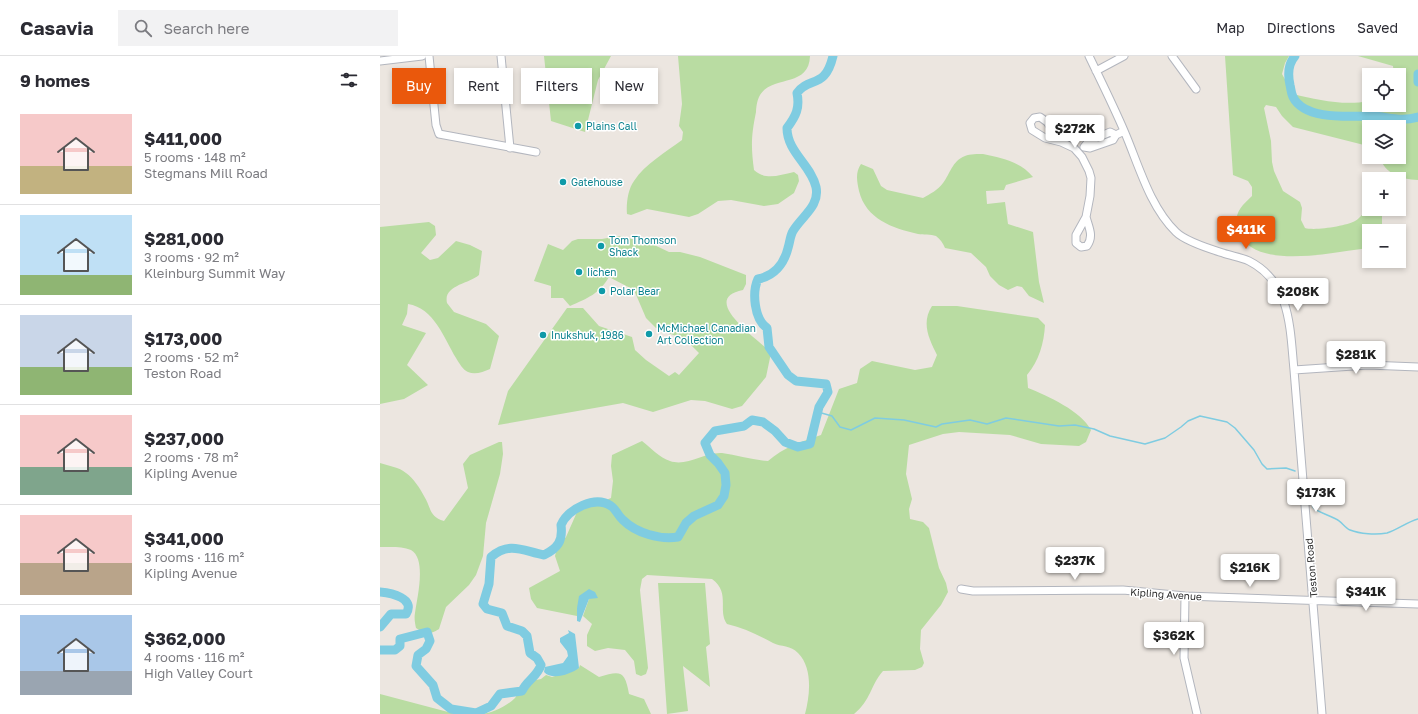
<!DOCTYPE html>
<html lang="en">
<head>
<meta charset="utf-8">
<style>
  :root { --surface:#fff; --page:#f2f2f3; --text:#2b2b33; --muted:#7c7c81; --line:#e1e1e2; --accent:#ea580c }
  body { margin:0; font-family:"Golos Text",sans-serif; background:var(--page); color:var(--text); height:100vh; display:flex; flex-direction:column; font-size:15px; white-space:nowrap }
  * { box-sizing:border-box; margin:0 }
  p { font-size:13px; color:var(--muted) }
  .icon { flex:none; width:22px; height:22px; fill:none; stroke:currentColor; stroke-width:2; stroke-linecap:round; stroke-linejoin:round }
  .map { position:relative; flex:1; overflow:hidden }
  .drawer { display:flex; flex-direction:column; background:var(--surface); width:380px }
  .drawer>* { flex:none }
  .guide { position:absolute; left:12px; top:12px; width:380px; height:36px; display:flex; gap:8px }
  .controls { position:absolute; left:982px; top:12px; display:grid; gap:8px }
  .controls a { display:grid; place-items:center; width:44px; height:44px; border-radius:0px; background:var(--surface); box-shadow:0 2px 6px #0003; font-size:20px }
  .price { position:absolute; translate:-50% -34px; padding:0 9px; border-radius:4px; background:#fff; color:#222; font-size:13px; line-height:26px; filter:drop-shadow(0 1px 2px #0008) }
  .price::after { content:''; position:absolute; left:50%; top:24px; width:12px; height:9px; margin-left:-6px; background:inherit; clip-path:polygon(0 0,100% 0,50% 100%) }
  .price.selected { background:var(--accent); color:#fff }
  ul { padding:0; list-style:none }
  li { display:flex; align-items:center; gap:12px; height:100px; padding:0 20px }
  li+li { border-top:1px solid var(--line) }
  li span { display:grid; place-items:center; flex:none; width:112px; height:80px; border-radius:0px; color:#555 }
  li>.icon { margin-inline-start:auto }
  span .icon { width:48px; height:48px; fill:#fffc; stroke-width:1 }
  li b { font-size:17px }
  h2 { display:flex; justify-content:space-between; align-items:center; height:48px; padding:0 20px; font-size:17px }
  .pill { padding:0 14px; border-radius:0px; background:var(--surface); box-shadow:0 2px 6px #0003; font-size:14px; line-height:36px }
  .pill.selected { background:var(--accent); color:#fff }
  header { display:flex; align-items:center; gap:24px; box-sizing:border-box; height:56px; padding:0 20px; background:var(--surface); border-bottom:1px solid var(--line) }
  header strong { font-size:19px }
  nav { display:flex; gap:22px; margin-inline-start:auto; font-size:14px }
  .search { width:280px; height:36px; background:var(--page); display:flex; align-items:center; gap:10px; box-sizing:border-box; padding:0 14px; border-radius:0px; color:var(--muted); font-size:15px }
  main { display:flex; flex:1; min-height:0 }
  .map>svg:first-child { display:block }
  .green { fill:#b9dca2 }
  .water { fill:#7fcce1 }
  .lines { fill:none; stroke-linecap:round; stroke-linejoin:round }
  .stream { stroke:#7fcce1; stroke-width:1.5 }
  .river { stroke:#7fcce1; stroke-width:9 }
  .minor-casing { stroke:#b3b6be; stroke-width:9 }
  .minor { stroke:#fff; stroke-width:7 }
  .culture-dot { fill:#0f9aa8; stroke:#fff; stroke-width:1.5 }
  .labels { text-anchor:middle; stroke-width:3; stroke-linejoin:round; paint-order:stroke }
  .culture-label { font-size:10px; fill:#0d838f; stroke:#fff; text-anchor:start }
  .street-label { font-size:10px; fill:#2c2c2c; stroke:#fff }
</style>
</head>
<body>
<header>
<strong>Casavia</strong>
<div class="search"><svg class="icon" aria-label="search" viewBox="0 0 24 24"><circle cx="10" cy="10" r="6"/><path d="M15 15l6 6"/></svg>Search here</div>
<nav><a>Map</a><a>Directions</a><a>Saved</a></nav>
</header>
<main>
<section class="drawer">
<h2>9 homes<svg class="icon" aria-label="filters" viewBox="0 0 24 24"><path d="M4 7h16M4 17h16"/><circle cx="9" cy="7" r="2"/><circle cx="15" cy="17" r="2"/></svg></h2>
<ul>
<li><span style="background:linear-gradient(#f6c9c9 65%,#c2b280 0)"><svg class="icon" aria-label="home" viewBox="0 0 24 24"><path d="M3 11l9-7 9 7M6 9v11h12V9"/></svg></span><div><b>$411,000</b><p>5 rooms · 148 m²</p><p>Stegmans Mill Road</p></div></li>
<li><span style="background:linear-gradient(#bfe0f5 75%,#8fb573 0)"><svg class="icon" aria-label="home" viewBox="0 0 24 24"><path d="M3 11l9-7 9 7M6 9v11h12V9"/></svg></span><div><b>$281,000</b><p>3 rooms · 92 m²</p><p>Kleinburg Summit Way</p></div></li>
<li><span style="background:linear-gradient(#c9d6e8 65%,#8fb573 0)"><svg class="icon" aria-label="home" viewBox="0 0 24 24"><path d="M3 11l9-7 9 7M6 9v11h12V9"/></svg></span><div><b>$173,000</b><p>2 rooms · 52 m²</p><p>Teston Road</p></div></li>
<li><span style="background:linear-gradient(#f6c9c9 65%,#7fa58c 0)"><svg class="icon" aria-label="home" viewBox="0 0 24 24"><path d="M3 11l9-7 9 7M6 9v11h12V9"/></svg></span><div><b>$237,000</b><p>2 rooms · 78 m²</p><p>Kipling Avenue</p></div></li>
<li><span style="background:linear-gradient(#f6c9c9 60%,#b9a48a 0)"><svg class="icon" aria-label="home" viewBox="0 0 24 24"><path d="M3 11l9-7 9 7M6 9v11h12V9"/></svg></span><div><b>$341,000</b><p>3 rooms · 116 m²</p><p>Kipling Avenue</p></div></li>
<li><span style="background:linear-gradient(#a9c7e8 70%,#9aa5b1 0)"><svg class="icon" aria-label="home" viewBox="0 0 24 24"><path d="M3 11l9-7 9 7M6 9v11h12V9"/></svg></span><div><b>$362,000</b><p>4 rooms · 116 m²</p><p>High Valley Court</p></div></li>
</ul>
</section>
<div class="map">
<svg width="1038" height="658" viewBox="0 0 1038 658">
  <rect width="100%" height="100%" fill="#ece6e0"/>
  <path class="green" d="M164 0H231L218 24 205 76 171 65Z
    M298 0H430C429 33 390 18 379 41 377 45 376 52 376 56 371 80 371 91 374 114 386 125 399 119 414 116L418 119 419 125 414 137 398 148 384 150 351 144 338 145 318 158 309 161 267 153 251 159 247 158C246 148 248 133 254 125 265 108 286 96 302 84L303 76 299 70 302 48Z
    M845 0H909L905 7 902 18 913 38C938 44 964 50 989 45V49H1019V19H1014L1013 10 978 0H1038V124C1020 123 1006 118 999 101H1019V71H989V92L984 89 913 71 902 60 896 51 886 49 884 52 891 85 892 106 894 115 903 135 920 146 922 152 921 164 925 172C935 175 966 170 975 165 981 162 984 155 989 151V153H1002V168L1009 175H989V192C956 195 872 217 858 174 853 159 860 151 872 140V131L868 125 853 119Z
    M603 98C622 102 641 106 653 121L626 129 624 134 606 135 607 148 625 146 628 168 653 176 659 226 664 247 649 240 642 231 637 230 628 234 619 229 610 220 606 211 591 197 565 192C563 187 560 183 556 180 551 178 543 179 538 178 512 172 486 163 479 135 477 125 475 117 481 108L493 113 501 130 507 134 543 142C550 138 558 134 563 127 570 118 572 105 585 100 590 98 598 98 603 98Z
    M49 166 55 170 56 179 41 197 50 204 58 202 76 185 90 189 102 195 99 219C89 228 63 229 67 247L74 256 106 268 119 280 110 313C103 316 95 319 88 316 83 314 79 307 76 302 64 282 54 252 28 248L27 258 22 269 46 277 27 309 48 329 24 343 0 348V171Z
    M238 180 268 186 289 196H300L320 201 366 219V228L363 234C317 243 381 285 391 297L386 321 362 350 352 353 325 345 311 344 273 356 243 347 118 369 128 335 187 252H203L219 270 252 281 255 294 266 304 289 320 295 316 299 319 319 297 306 284 276 272 266 262 254 234 229 221C219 238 208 242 190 250L183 242H171V230L154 225 168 188 183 194 192 185 198 183H222Z
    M552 250H577L658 262 665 269C664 287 659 305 647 319L648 332C668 340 701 355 711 374L706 386 699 390 661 388 630 379 579 376 563 378 529 389 526 418 532 443 529 453 530 463 543 466 549 472 559 512 566 527 568 536 561 549 541 574 540 593 544 607 542 611 535 614 503 615C490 630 491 644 474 658H425C430 639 433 612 418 597 411 589 401 591 393 587 378 579 364 572 347 568 337 554 351 537 332 523L267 519 262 523 260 534 268 612 266 618 261 620 256 618 254 605 245 594 228 592 215 595 207 590V579L212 568 203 560 209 543 215 536 197 552V560L157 552 151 543 149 532 180 515 175 500 177 492 186 481 197 456 231 442 233 425 231 410 232 399 262 385C270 391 280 402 290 405 307 411 324 396 342 397 357 399 372 404 388 405 404 391 421 386 441 379L459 333 477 327 480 313 492 305 535 314 552 311 557 299C549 283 541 267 552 250Z
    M119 386H122L123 398 120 418 106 467 103 500 96 519 89 529 66 551 59 573C49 579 46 579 36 572 35 567 34 562 35 557 37 542 47 503 31 494 22 490 10 491 0 491V407C9 410 19 411 26 417 33 422 40 432 44 440 51 451 49 461 64 465L88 432 83 408 90 399Z
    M278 527H325L330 588 326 591 330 631 303 610 308 655 287 658Z
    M200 609 219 621C241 614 245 615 249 638L264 643 271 658H100C111 658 127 650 135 642 139 637 141 631 146 626L161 623 166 619 172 621 199 612Z
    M0 638 68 656 83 658H0Z"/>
  <path class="water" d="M209 533 215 536 218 542 209 543 200 566 197 565V552L199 540Z
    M188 574 195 578 199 612C191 618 172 625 164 616L165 611 183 607 188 600 187 595 180 586V582L189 577Z"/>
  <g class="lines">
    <path class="stream" d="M438 356 452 360 460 371 471 374 495 362 524 364 556 371 562 368 590 364 607 368 626 362 679 370 695 369 714 373 730 380 765 388 785 382 801 371 808 365 820 360 847 366 855 372 874 394 882 408 887 413 906 412 915 415
      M929 426C933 458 928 450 956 463 961 465 965 472 970 474 980 478 996 479 1007 477 1017 474 1027 466 1038 463"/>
    <path class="river" d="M915 0C908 8 908 20 910 29 911 33 911 37 913 41 925 65 971 60 993 60 1009 61 1021 66 1038 61
      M1038 18V26
      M0 536C11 537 36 542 26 558H11L0 571
      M0 594H15L20 590V583L47 576 50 585 46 593 38 599 36 610 53 629 57 642 71 653 96 657 111 650 120 638 142 635C147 624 157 621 161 609L157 602 150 597 147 580 142 575 127 570 122 557 107 553 103 548 109 528 111 501C130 485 143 495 164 499 178 492 183 485 181 469 188 453 215 439 231 450 236 453 238 460 243 464 256 477 280 484 298 481L306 467 314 460 338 449 344 440 346 429 345 417 338 407 330 399 325 387 335 375 364 370 372 364 383 366 395 375 405 386 418 391 430 388 439 351 448 336 446 328 416 325 408 319 389 291 387 272C374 263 372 236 378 223 394 220 404 208 408 192 410 186 410 180 413 175 422 160 440 150 436 131 431 109 407 96 407 72 416 60 420 52 417 37 429 20 445 34 453 0"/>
    <defs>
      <path id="minor" d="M49 0 56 69 59 78 156 96
        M121 0 130 92
        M709 0C721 25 734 51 745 77 759 110 770 151 796 176 805 185 830 193 843 197 851 200 861 201 869 205 911 226 910 273 914 314L942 658
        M792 0 816 33
        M0 5 42 0
        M716 15 744 0
        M736 79 730 76 708 86 704 91 710 92 733 84 736 79 744 75
        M681 86 665 82 652 74 650 67 654 62 660 61 667 66 681 86 694 92 702 101 709 115 711 122 710 140 706 161 696 179V187L701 191 707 190C714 180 709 172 706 161
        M914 314 988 309 1038 311
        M581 533 593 535 743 534 805 540 1038 548
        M805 540 804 602 817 658"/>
    </defs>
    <use href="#minor" class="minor-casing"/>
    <use href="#minor" class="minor"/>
  </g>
  <g class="culture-dot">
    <circle cx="198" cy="70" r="4"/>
    <circle cx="183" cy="126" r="4"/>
    <circle cx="221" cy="190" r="4"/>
    <circle cx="199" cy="216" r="4"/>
    <circle cx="222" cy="235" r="4"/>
    <circle cx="269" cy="278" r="4"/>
    <circle cx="163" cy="279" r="4"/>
  </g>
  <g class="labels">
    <g class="culture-label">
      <text x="206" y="74">Plains Call</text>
      <text x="191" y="130">Gatehouse</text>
      <text x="229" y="188">Tom Thomson<tspan x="229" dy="12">Shack</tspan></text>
      <text x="207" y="220">Iichen</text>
      <text x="230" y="239">Polar Bear</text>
      <text x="277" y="276">McMichael Canadian<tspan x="277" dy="12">Art Collection</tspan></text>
      <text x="171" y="283">Inukshuk, 1986</text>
    </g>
    <g class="street-label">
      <text transform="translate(931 512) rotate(-95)" y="4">Teston Road</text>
      <text transform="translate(786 538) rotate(4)" y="4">Kipling Avenue</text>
    </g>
  </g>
</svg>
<div class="controls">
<a><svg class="icon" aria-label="locate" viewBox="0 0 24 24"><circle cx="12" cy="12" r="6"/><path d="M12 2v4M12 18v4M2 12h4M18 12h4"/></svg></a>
<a><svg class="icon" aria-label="layers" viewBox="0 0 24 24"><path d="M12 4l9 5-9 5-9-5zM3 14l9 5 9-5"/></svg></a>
<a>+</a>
<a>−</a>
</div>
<b class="price" style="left:695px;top:93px">$272K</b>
<b class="price selected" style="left:866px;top:194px">$411K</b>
<b class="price" style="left:918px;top:256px">$208K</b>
<b class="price" style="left:976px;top:319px">$281K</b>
<b class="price" style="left:936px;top:457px">$173K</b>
<b class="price" style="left:695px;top:525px">$237K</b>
<b class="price" style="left:870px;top:532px">$216K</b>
<b class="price" style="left:986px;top:556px">$341K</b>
<b class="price" style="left:794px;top:600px">$362K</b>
<div class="guide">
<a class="pill selected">Buy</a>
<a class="pill">Rent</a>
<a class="pill">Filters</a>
<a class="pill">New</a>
</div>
</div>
</main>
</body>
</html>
